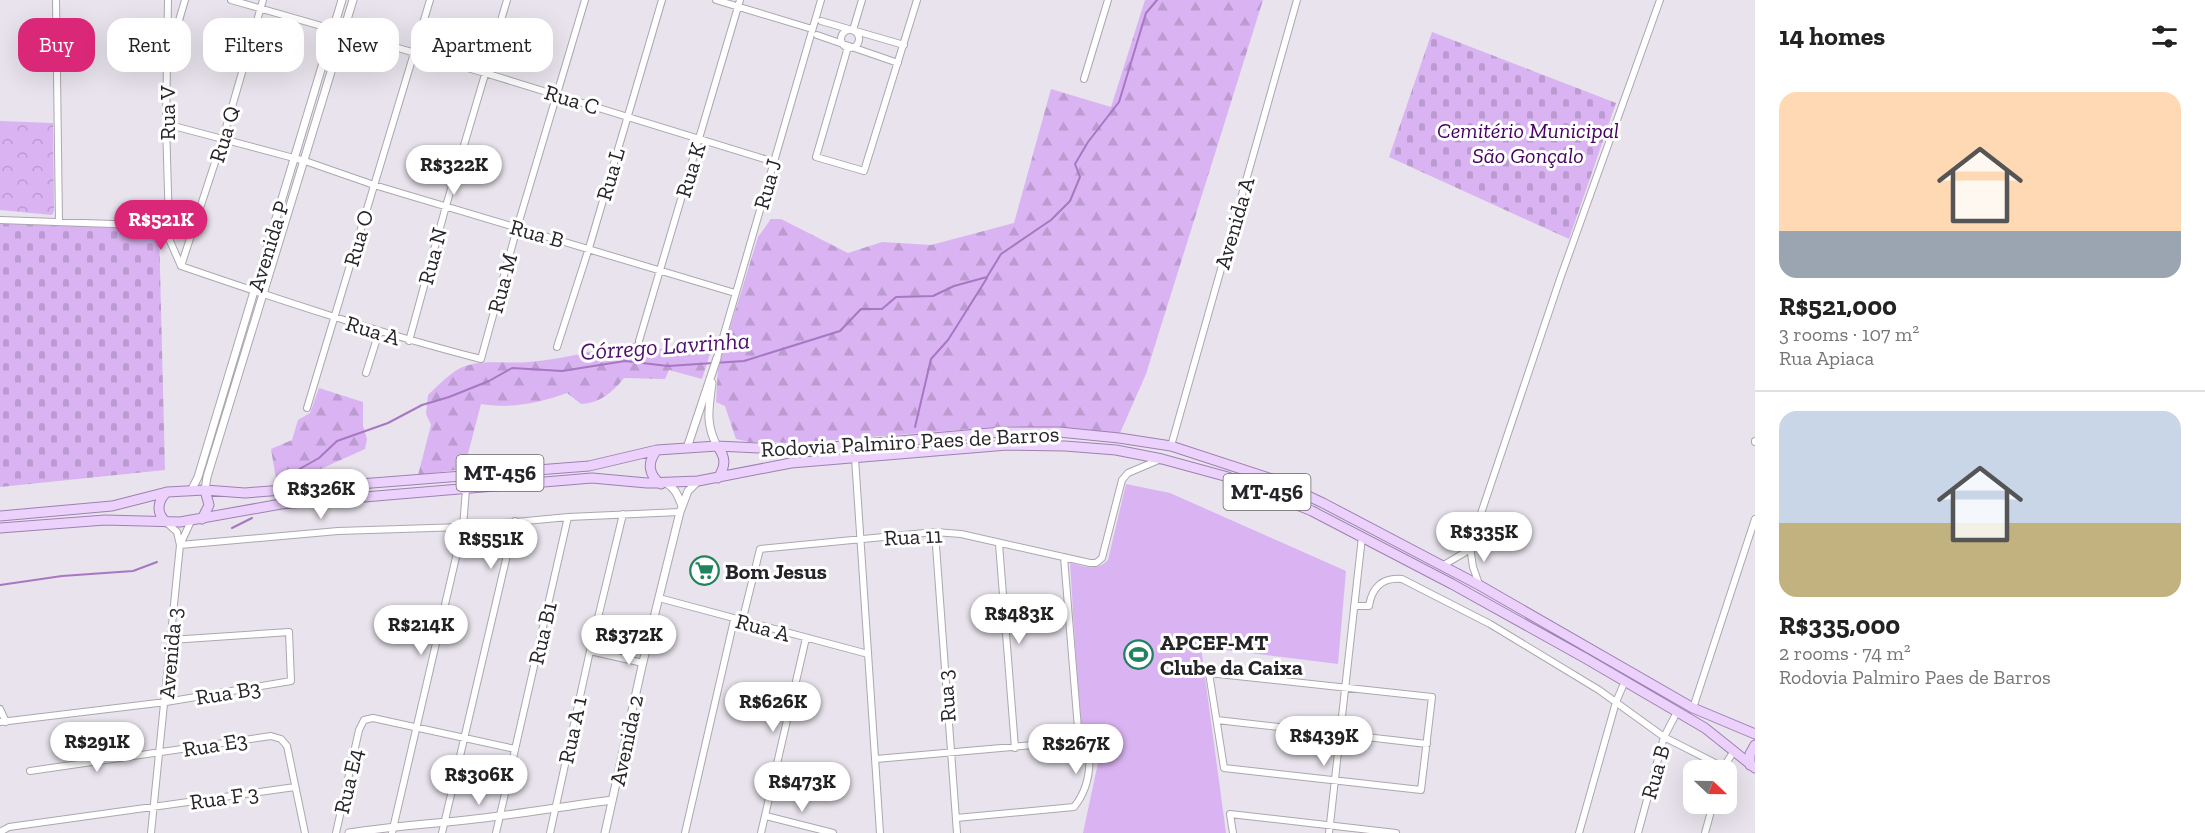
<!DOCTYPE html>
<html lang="en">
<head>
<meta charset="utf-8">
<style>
  :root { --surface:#fff; --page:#f6f6f6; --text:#222; --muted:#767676; --line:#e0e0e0; --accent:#db2777 }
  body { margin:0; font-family:"Zilla Slab",serif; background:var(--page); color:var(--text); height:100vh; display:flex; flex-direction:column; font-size:22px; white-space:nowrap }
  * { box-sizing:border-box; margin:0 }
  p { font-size:20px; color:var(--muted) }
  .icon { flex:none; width:33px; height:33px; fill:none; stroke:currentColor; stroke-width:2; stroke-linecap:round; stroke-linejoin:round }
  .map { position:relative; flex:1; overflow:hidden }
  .drawer { display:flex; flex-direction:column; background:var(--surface); width:450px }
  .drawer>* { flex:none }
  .guide { position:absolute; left:18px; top:18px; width:570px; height:54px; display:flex; gap:12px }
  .needle { width:39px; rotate:112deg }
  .controls { position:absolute; left:1683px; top:760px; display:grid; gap:12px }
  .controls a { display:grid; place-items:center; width:54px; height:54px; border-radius:12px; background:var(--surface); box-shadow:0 6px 24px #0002; font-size:30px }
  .price { position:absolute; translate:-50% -51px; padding:0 14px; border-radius:21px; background:#fff; color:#222; font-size:20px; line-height:39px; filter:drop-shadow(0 2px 3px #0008) }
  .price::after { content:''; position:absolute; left:50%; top:36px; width:18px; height:14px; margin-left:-9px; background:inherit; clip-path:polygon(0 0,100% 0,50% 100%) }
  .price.current { background:var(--accent); color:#fff }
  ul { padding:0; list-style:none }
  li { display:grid; align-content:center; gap:12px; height:318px; padding:0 24px }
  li+li { border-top:2px solid var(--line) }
  li span { display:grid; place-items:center; height:186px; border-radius:18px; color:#555 }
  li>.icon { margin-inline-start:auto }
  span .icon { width:108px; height:108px; fill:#fffc; stroke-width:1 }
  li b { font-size:26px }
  h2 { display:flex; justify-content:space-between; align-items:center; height:72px; padding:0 24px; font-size:26px }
  .pill { padding:0 21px; border-radius:18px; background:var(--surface); box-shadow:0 6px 24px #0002; font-size:21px; line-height:54px }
  .pill.current { background:var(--accent); color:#fff }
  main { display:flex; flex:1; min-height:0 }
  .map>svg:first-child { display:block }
  .grass { fill:#dab4f2 }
  .forest { fill:url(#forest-firs) }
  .cemetery { fill:url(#cemetery-stones) }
  .park { fill:url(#park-crowns) }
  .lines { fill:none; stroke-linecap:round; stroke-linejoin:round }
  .stream { stroke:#a777c3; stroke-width:2 }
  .minor-casing { stroke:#aca7af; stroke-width:8 }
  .tertiary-casing { stroke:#aca7af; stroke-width:9 }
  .primary-casing { stroke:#9e81b1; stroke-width:11 }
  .minor { stroke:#fff; stroke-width:6 }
  .tertiary { stroke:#fff; stroke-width:7 }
  .primary { stroke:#ecd1fd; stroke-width:9 }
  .labels { text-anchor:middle; stroke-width:6; stroke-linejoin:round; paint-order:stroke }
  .shield { fill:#fff; stroke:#676668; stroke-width:1.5 }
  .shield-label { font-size:21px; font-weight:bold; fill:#262428 }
  .street-label { font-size:22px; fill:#262428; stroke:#fff }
  .park-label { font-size:22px; font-style:italic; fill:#450061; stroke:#fff }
  .poi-label { font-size:22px; font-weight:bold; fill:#262428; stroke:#fff; text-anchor:start }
  .water-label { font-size:24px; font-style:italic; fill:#4f0e6c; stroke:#fff }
</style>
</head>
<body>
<main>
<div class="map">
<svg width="1755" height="833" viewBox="0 0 1755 833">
  <defs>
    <pattern id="forest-firs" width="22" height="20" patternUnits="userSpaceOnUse" patternTransform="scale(1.5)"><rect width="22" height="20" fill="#dab4f2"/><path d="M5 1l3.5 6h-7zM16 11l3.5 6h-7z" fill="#bb9bd0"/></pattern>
    <pattern id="cemetery-stones" width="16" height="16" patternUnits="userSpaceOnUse" patternTransform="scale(1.5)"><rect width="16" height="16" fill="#dab4f2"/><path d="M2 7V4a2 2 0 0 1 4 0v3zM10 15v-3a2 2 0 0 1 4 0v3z" fill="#bb9bd0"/></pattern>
    <pattern id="park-crowns" width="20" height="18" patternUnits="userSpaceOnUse" patternTransform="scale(1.5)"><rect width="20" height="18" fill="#dab4f2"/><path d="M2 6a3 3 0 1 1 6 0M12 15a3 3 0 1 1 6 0" fill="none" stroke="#bb9bd0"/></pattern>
  </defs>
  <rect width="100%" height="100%" fill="#e8e3ec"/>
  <path class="grass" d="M1126 484 1170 493 1346 571 1338 664 1201 647 1226 833H1083L1101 749 1080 723 1070 563C1084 566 1096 572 1108 560Z"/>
  <path class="forest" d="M1145 0H1263L1146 374 1120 433 1008 426 796 443 750 442 736 439 725 406 716 402 718 367 758 237 771 219H781L848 253 882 242 931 245 1014 223 1051 89 1111 107Z
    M638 342 672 352 675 345 710 354 702 379 669 370 665 379 624 378C612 393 600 403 581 404L567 393C540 403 510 409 481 404L464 469 418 475 431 425 426 414 428 395C439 385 454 368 469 365 489 360 509 364 529 362 566 359 602 348 638 342Z
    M319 388 363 402V426L367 439 365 449 314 472 309 483 284 486 276 479 271 449 292 440 298 420 310 413Z"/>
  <path class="cemetery" d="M1432 32 1616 103 1569 239 1389 157Z
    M0 223 159 228 165 470 0 487Z"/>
  <path class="park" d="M0 121 53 123 54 211 52 215 0 210Z"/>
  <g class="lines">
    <path class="stream" d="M915 427 931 359 948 340 987 278
      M296 471 319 458 337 441 388 423 422 405 449 397 489 381 512 368 562 371 625 361 668 366 744 361 840 331 861 309H882L896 297 933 296 954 286 987 277 1001 254 1051 220 1070 201 1080 177 1075 164 1088 142 1119 102 1146 13 1157 0
      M232 528 252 518
      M0 585 62 576 133 571 157 562"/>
    <defs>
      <path id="minor" d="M56 0 59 222
        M168 0 166 124 169 226 170 241 181 266C280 300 379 333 481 359L517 228 585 0
        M231 0 485 73 774 162
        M716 0 812 29
        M821 21 904 45
        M853 30 862 0
        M841 39a9 9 0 1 1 18 0a9 9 0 1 1-18 0Z
        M817 35 898 63
        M848 47 816 157 864 171 917 0
        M170 51 185 0
        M1084 79 1108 0
        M166 124 305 161 374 185 735 293
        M0 220 169 226
        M181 266 223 138 263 0
        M409 341 446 206 507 0
        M639 341 740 0
        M557 347 589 248 662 0
        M717 358 821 0
        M366 373 379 332
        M307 408 430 0
        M1755 441V442
        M1171 446 1297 0
        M855 458 880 833
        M166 522 177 532 180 545
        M935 532 957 833
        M999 544 1015 748
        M180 545 338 531 463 527 568 517 680 512
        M1064 557 1079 741
        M1442 566 1464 553 1470 546
        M1479 584 1473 567 1470 546 1560 279 1660 0
        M659 598 868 654
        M1354 606H1369C1372 587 1383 577 1402 579L1490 624 1599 690 1664 737 1723 767
        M742 622 760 549 935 532 961 534 1090 563H1096L1102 558 1122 480 1128 473 1161 459
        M590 651 643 663
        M1209 673 1432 697 1421 790 1224 768Z
        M1693 708 1755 519
        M0 709 6 722
        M1217 720 1427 744
        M0 722 166 702 291 681 289 632 171 640
        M876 759 1079 741
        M1723 768 1734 751
        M30 771 271 736 281 739 287 746 305 833
        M766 816 833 833
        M956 818 1074 807C1087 791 1091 770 1089 749L1079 741
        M0 832 9 827 295 787
        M151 833 180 545 191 521
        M336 833 359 730 364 720 373 718 515 749
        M392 833 463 527 466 489
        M442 833 515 521
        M496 833 568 517
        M550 833 590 651 623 514
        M685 833 734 620
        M761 833 806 638
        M1233 833 1230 814 1396 833
        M1329 833 1362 537
        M1579 833 1616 702 1625 681
        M1638 833 1664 737 1677 712
        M1705 833 1713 804"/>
      <path id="tertiary" d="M712 383C709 408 705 423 717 446
        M687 448 717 358
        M666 483C676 489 678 496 682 506
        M205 490 207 477 353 0
        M191 491 198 477 342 0
        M349 833C399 825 449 823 499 816 537 811 574 805 612 800
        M605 833 642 666 680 512 688 491 698 481"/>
      <path id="primary" d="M717 446C726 457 726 466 718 478
        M657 450C647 462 648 475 661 484
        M0 516 112 506 167 492 205 490 245 493 589 466 657 450 717 446 797 450 1001 432H1059L1119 438 1171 446 1272 479 1323 503 1479 585 1693 708 1755 734
        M202 519 209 505 205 490
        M166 522C156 513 157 501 167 492
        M0 528 105 520 180 522 281 504 592 478 647 483 698 481 791 463 1007 445 1065 446 1116 450 1162 459 1228 477 1312 511 1452 584 1585 658 1705 728 1755 768
        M1750 765V754L1755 745"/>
    </defs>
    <use href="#minor" class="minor-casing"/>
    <use href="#tertiary" class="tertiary-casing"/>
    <use href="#primary" class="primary-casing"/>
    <use href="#minor" class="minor"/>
    <use href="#tertiary" class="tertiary"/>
    <use href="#primary" class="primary"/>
  </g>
  <defs>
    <symbol id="supermarket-ring" viewBox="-11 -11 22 22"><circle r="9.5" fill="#fff" stroke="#21835d" stroke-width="1.5"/><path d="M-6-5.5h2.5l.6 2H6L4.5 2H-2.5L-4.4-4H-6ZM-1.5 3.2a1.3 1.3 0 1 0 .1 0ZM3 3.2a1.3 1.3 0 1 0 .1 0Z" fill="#21835d"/></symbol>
    <symbol id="stadium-ring" viewBox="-11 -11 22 22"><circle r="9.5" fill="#fff" stroke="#21835d" stroke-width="1.5"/><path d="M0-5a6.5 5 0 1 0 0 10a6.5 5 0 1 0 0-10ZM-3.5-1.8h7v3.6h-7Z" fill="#21835d"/></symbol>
  </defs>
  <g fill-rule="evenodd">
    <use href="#supermarket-ring" x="688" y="554" width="33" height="33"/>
    <use href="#stadium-ring" x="1122" y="638" width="33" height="33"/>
  </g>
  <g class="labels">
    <g class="shield">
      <rect x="456.5" y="455" width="87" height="36" rx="4.5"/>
      <rect x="1223.5" y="474" width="87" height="36" rx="4.5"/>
    </g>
    <g class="shield-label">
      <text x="500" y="480">MT-456</text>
      <text x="1267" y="499">MT-456</text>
    </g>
    <g class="street-label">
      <text transform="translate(572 99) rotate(17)" y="8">Rua C</text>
      <text transform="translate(167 113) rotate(-90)" y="8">Rua V</text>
      <text transform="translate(224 134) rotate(-73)" y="8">Rua Q</text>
      <text transform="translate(690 170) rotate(-73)" y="8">Rua K</text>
      <text transform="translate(610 174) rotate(-74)" y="8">Rua L</text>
      <text transform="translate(767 184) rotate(-74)" y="8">Rua J</text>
      <text transform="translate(1234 223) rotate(-74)" y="8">Avenida A</text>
      <text transform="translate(537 233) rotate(16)" y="8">Rua B</text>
      <text transform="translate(358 238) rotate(-74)" y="8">Rua O</text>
      <text transform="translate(268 246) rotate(-73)" y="8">Avenida P</text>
      <text transform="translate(432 256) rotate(-75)" y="8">Rua N</text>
      <text transform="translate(502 283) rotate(-75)" y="8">Rua M</text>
      <text transform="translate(373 330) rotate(17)" y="8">Rua A</text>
      <text transform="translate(910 441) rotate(-3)" y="8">Rodovia Palmiro Paes de Barros</text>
      <text transform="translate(913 536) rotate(-3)" y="8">Rua 11</text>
      <text transform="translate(763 627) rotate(15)" y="8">Rua A</text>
      <text transform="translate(542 633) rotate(-77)" y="8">Rua B1</text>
      <text transform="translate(170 653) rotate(-85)" y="8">Avenida 3</text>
      <text transform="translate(228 692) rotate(-9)" y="8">Rua B3</text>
      <text transform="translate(946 696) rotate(-94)" y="8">Rua 3</text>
      <text transform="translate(572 730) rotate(-78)" y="8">Rua A 1</text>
      <text transform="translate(626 740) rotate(-78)" y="8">Avenida 2</text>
      <text transform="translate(215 744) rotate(-9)" y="8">Rua E3</text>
      <text transform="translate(1655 772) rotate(-74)" y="8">Rua B</text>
      <text transform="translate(348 781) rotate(-77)" y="8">Rua E4</text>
      <text transform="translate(224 797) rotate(-8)" y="8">Rua F 3</text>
    </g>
    <g class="park-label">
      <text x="1528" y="138">Cemitério Municipal<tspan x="1528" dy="25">São Gonçalo</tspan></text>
    </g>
    <g class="poi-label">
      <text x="725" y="579">Bom Jesus</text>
      <text x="1160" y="650">APCEF-MT<tspan x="1160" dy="25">Clube da Caixa</tspan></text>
    </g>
    <g class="water-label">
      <text transform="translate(665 346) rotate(-4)" y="8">Córrego Lavrinha</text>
    </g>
  </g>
</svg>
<div class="controls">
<a><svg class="needle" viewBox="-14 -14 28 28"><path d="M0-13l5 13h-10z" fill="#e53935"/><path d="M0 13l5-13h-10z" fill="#767676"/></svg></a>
</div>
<b class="price" style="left:454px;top:196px">R$322K</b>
<b class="price current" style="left:161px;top:251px">R$521K</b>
<b class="price" style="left:321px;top:520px">R$326K</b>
<b class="price" style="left:1484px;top:563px">R$335K</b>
<b class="price" style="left:491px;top:570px">R$551K</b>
<b class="price" style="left:1019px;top:645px">R$483K</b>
<b class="price" style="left:421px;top:656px">R$214K</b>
<b class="price" style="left:629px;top:666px">R$372K</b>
<b class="price" style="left:773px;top:733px">R$626K</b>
<b class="price" style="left:1324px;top:767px">R$439K</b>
<b class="price" style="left:97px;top:773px">R$291K</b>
<b class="price" style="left:1076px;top:775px">R$267K</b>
<b class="price" style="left:479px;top:806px">R$306K</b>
<b class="price" style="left:802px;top:813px">R$473K</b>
<div class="guide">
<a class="pill current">Buy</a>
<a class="pill">Rent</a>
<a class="pill">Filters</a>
<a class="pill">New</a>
<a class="pill">Apartment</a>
</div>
</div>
<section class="drawer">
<h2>14 homes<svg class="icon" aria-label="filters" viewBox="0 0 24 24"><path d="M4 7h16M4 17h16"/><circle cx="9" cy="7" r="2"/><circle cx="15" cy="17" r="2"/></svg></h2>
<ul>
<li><span style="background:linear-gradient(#ffd9b3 75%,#9aa5b1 0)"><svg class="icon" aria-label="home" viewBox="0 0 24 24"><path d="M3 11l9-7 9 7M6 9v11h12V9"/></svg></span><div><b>R$521,000</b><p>3 rooms · 107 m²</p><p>Rua Apiaca</p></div></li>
<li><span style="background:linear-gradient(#c9d6e8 60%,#c2b280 0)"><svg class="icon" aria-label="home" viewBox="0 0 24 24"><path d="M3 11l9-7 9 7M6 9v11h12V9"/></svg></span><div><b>R$335,000</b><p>2 rooms · 74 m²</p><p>Rodovia Palmiro Paes de Barros</p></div></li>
</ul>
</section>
</main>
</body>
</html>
